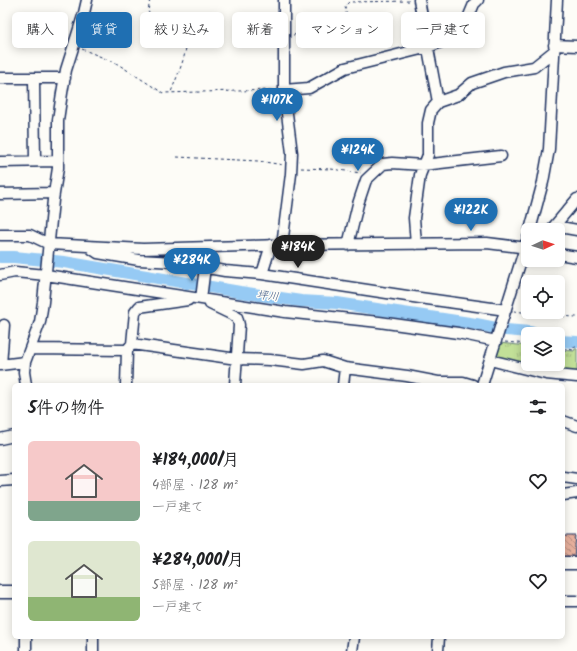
<!DOCTYPE html>
<html lang="ja">
<head>
<meta charset="utf-8">
<style>
  :root { --surface:#fff; --page:#f6f6f6; --text:#202124; --muted:#757577; --accent:#1f6fb2 }
  body { margin:0; font-family:Kalam,"Klee One",sans-serif; background:var(--page); color:var(--text); height:100vh; display:flex; flex-direction:column; font-size:15px; white-space:nowrap }
  * { box-sizing:border-box; margin:0 }
  p { font-size:13px; color:var(--muted) }
  .icon { flex:none; width:22px; height:22px; fill:none; stroke:currentColor; stroke-width:2; stroke-linecap:round; stroke-linejoin:round }
  .map { position:relative; flex:1; overflow:hidden }
  .drawer { position:absolute; left:12px; top:383px; width:553px; height:256px; display:flex; flex-direction:column; background:var(--surface); border-radius:6px; box-shadow:0 2px 10px #0003 }
  .drawer>* { flex:none }
  .top-card { position:absolute; left:12px; top:12px; width:553px; height:36px; display:flex; gap:8px }
  .needle { width:26px; rotate:86deg }
  .fabs { position:absolute; left:521px; top:223px; display:grid; gap:8px }
  .fabs a { display:grid; place-items:center; width:44px; height:44px; border-radius:6px; background:var(--surface); box-shadow:0 2px 10px #0003; font-size:20px }
  .price { position:absolute; translate:-50% -34px; padding:0 9px; border-radius:14px; background:var(--accent); color:#fff; font-size:13px; line-height:26px; filter:drop-shadow(0 1px 2px #0008) }
  .price::after { content:''; position:absolute; left:50%; top:24px; width:12px; height:9px; margin-left:-6px; background:inherit; clip-path:polygon(0 0,100% 0,50% 100%) }
  .price.active { background:#222; color:#fff }
  ul { padding:0; list-style:none }
  li { display:flex; align-items:center; gap:12px; height:100px; padding:0 16px }
  li span { display:grid; place-items:center; flex:none; width:112px; height:80px; border-radius:6px; color:#555 }
  li>.icon { margin-inline-start:auto }
  span .icon { width:48px; height:48px; fill:#fffc; stroke-width:1 }
  li b { font-size:17px }
  h2 { display:flex; justify-content:space-between; align-items:center; height:48px; padding:0 16px; font-size:17px }
  .tag { padding:0 14px; border-radius:6px; background:var(--surface); box-shadow:0 2px 10px #0003; font-size:14px; line-height:36px }
  .tag.active { background:var(--accent); color:#fff }
  .map>svg:first-child { display:block }
  .park { fill:url(#park-tufts); stroke:#6e887b }
  .lines { fill:none; stroke-linecap:round; stroke-linejoin:round }
  .river { stroke:#96caf4; stroke-width:12 }
  .building { fill:url(#building-back-hatch); stroke:#1b2f5e }
  .minor-casing { stroke:#1b2f5e; stroke-width:13 }
  .major-casing { stroke:#1b2f5e; stroke-width:15 }
  .path { stroke:#1b2f5e; stroke-width:1; stroke-dasharray:3 3; stroke-linecap:butt }
  .minor { stroke:#fdfcf7; stroke-width:10 }
  .major { stroke:#fdfcf7; stroke-width:12 }
  .labels { text-anchor:middle; stroke-width:3; stroke-linejoin:round; paint-order:stroke }
  .water-label { font-size:11px; font-style:italic; fill:#3a5684; stroke:#fdfcf7 }
</style>
</head>
<body>
<div class="map">
<svg width="577" height="651" viewBox="0 0 577 651">
  <defs>
    <pattern id="park-tufts" width="24" height="20" patternUnits="userSpaceOnUse"><rect width="24" height="20" fill="#c2e098"/><path d="M3 7l-1-3M5 7V3M7 7l1-3M15 17l-1-3M17 17v-4M19 17l1-3" fill="none" stroke="#a6c085"/></pattern>
    <pattern id="building-back-hatch" width="6" height="6" patternUnits="userSpaceOnUse"><rect width="6" height="6" fill="#e8b19d"/><path d="M-1 5l2 2M0 0l6 6M5-1l2 2" fill="none" stroke="#bb9083"/></pattern>
  </defs>
  <rect width="100%" height="100%" fill="#fdfcf7"/>
  <filter id="ink" filterUnits="userSpaceOnUse"><feTurbulence type="fractalNoise" baseFrequency=".025" numOctaves="2"/><feDisplacementMap in="SourceGraphic" scale="8" xChannelSelector="R" yChannelSelector="G"/><feConvolveMatrix kernelMatrix="1 2 1 2 8 2 1 2 1" color-interpolation-filters="sRGB"/></filter>
  <g filter="url(#ink)">
    <path class="park" d="M499 343 528 346V364H558V350L574 351 575 349H577V376L494 360Z"/>
    <g class="lines">
      <path class="river" d="M0 257H14L64 262 240 292 301 301 337 303 476 324 506 330 530 332 536 334
        M558 341 577 342"/>
    </g>
    <path class="building" d="M564 536H576L574 558 563 557Z"/>
    <g class="lines">
      <defs>
        <path id="minor" d="M554 45 577 46
          M0 78H65
          M34 78 35 161
          M284 90 309 88 345 68 429 47 455 36 463 30 474 4 478 0
          M438 102 458 95 472 83 504 72 534 67 554 51
          M0 162 58 161
          M0 194 54 193
          M554 226 577 230
          M530 230 543 182 549 149 557 0
          M551 230 577 199
          M0 235H30L49 244 143 249 282 245 487 243 528 248
          M416 244 414 218 420 175 428 155V123L431 110 438 102 419 0
          M282 245 291 174 292 153 284 90V0
          M348 245 358 204 366 180 383 164 392 163 423 165 501 156
          M92 249 98 253 139 260 174 262 225 271 262 274 420 298 506 310
          M558 254 577 257
          M262 274 271 245
          M0 275 15 272 46 275 285 312 379 322 458 333 496 341
          M201 299 205 267
          M210 304 237 317 239 325 235 385
          M132 344 237 359 270 360 304 364 323 361 345 368 407 376 438 382H463L473 385
          M30 349 127 350
          M490 360 546 374 577 377
          M0 365 25 362
          M1 365 4 325
          M26 385 24 372 25 362 40 322 43 302 53 200 58 168V120L62 93 66 70 84 13 87 0
          M126 385 127 350 132 344 135 312 139 307 188 300
          M343 385 345 368
          M482 385 528 238
          M563 421 577 426
          M0 439 14 436
          M563 477 577 479
          M0 481 14 480
          M563 495 577 493
          M563 601H577
          M93 637V651
          M26 651V637
          M352 651 354 637
          M438 651 439 637"/>
        <path id="major" d="M563 563H577
          M0 592H14"/>
      </defs>
      <use href="#minor" class="minor-casing"/>
      <use href="#major" class="major-casing"/>
      <path class="path" d="M150 0 148 11 151 17 186 33C190 49 177 76 171 92
        M293 35 344 28 348 24 345 6 349 2 411 1
        M82 49 116 63 163 93 275 90
        M177 157 258 161 284 165
        M301 168 331 169 361 173
        M514 311 553 316 577 317
        M505 342 528 344
        M558 348 574 350V347H577"/>
      <use href="#minor" class="minor"/>
      <use href="#major" class="major"/>
    </g>
  </g>
  <g class="labels">
    <g class="water-label">
      <text transform="translate(268 295) rotate(7)" y="4">坪川</text>
    </g>
  </g>
</svg>
<div class="fabs">
<a><svg class="needle" viewBox="-14 -14 28 28"><path d="M0-13l5 13h-10z" fill="#e53935"/><path d="M0 13l5-13h-10z" fill="#757577"/></svg></a>
<a><svg class="icon" aria-label="locate" viewBox="0 0 24 24"><circle cx="12" cy="12" r="6"/><path d="M12 2v4M12 18v4M2 12h4M18 12h4"/></svg></a>
<a><svg class="icon" aria-label="layers" viewBox="0 0 24 24"><path d="M12 4l9 5-9 5-9-5zM3 14l9 5 9-5"/></svg></a>
</div>
<b class="price" style="left:277px;top:122px">¥107K</b>
<b class="price" style="left:358px;top:172px">¥124K</b>
<b class="price" style="left:471px;top:232px">¥122K</b>
<b class="price active" style="left:298px;top:269px">¥184K</b>
<b class="price" style="left:192px;top:282px">¥284K</b>
<div class="top-card">
<a class="tag">購入</a>
<a class="tag active">賃貸</a>
<a class="tag">絞り込み</a>
<a class="tag">新着</a>
<a class="tag">マンション</a>
<a class="tag">一戸建て</a>
</div>
<section class="drawer">
<h2>5件の物件<svg class="icon" aria-label="filters" viewBox="0 0 24 24"><path d="M4 7h16M4 17h16"/><circle cx="9" cy="7" r="2"/><circle cx="15" cy="17" r="2"/></svg></h2>
<ul>
<li><span style="background:linear-gradient(#f6c9c9 75%,#7fa58c 0)"><svg class="icon" aria-label="home" viewBox="0 0 24 24"><path d="M3 11l9-7 9 7M6 9v11h12V9"/></svg></span><div><b>¥184,000/月</b><p>4部屋 · 128 m²</p><p>一戸建て</p></div><svg class="icon" aria-label="heart" viewBox="0 0 24 24"><path d="M12 20l-8-8c-3-5 5-10 8-4 3-6 11-1 8 4z"/></svg></li>
<li><span style="background:linear-gradient(#dfe7d0 70%,#8fb573 0)"><svg class="icon" aria-label="home" viewBox="0 0 24 24"><path d="M3 11l9-7 9 7M6 9v11h12V9"/></svg></span><div><b>¥284,000/月</b><p>5部屋 · 128 m²</p><p>一戸建て</p></div><svg class="icon" aria-label="heart" viewBox="0 0 24 24"><path d="M12 20l-8-8c-3-5 5-10 8-4 3-6 11-1 8 4z"/></svg></li>
</ul>
</section>
</div>
</body>
</html>
